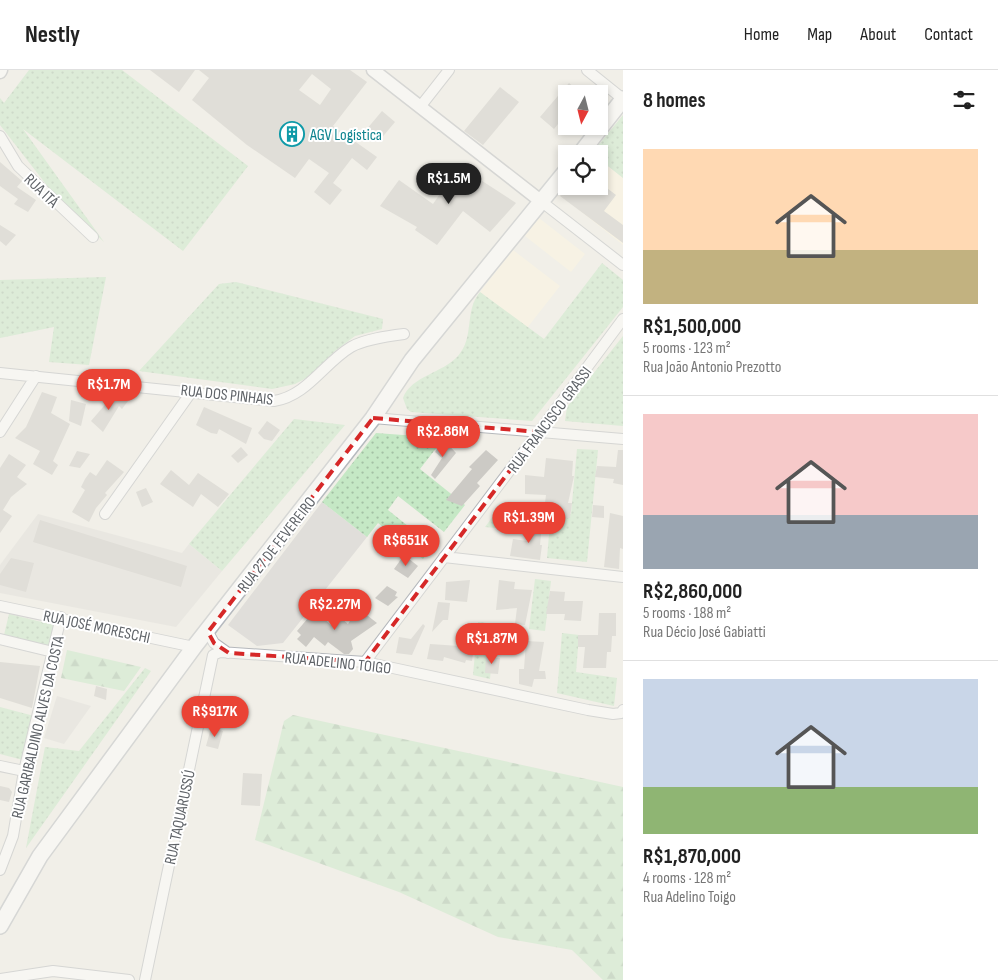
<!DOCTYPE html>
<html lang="en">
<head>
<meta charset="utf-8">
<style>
  :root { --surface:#fff; --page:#f2f2f2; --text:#222; --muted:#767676; --line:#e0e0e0; --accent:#ea4335 }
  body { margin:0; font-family:"Sofia Sans Condensed",sans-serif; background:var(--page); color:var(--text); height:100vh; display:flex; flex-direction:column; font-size:19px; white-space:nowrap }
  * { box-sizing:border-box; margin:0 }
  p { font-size:16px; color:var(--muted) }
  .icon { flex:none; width:28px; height:28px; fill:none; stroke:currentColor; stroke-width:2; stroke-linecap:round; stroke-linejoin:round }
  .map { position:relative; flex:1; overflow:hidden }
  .panel { display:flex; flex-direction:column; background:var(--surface); width:375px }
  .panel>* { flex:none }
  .needle { width:32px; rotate:187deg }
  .tools { position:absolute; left:558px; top:15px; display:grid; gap:10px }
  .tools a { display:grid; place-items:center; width:50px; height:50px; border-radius:0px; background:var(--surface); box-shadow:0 2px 8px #0003; font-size:25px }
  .price { position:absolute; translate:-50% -42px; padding:0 11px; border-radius:18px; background:var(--accent); color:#fff; font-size:16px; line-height:32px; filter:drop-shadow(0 1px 2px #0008) }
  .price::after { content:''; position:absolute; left:50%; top:30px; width:15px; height:11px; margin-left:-8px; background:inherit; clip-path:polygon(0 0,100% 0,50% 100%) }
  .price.on { background:#222; color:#fff }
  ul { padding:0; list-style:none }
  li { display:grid; align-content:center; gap:10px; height:265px; padding:0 20px }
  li+li { border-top:1px solid var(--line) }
  li span { display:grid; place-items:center; height:155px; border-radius:0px; color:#555 }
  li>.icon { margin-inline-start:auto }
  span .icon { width:90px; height:90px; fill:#fffc; stroke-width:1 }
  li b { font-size:21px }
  h2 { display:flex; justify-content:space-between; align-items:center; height:60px; padding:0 20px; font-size:21px }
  header { display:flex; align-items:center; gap:30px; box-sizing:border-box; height:70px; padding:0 25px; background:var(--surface); border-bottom:1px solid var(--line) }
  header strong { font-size:24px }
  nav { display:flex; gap:28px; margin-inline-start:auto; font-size:18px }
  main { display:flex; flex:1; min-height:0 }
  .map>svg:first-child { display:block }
  .commercial { fill:#fef7e0 }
  .industrial { fill:#e0deda }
  .grass { fill:url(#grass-dots) }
  .forest { fill:url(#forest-firs) }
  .building { fill:#cccac5; fill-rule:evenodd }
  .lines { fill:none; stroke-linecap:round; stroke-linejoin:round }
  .minor-casing { stroke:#b5b8bc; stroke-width:12 }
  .tertiary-casing { stroke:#b5b8bc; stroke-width:15 }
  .secondary-casing { stroke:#b6babf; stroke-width:18 }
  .minor { stroke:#fff; stroke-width:10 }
  .tertiary { stroke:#fff; stroke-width:12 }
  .secondary { stroke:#fff; stroke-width:15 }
  .marked { fill:none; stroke:#d62828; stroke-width:4; stroke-dasharray:10 6; stroke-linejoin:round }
  .labels { text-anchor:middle; stroke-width:4; stroke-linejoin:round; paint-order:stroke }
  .culture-label { font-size:16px; fill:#0d838f; stroke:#fff; text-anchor:start }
  .street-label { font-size:16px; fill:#5f6368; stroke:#fff }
</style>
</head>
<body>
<header>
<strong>Nestly</strong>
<nav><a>Home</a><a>Map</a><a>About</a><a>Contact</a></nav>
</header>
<main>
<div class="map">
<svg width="623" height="910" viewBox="0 0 623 910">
  <defs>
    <pattern id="grass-dots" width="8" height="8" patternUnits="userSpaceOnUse" patternTransform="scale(1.25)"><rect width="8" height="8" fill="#c5e8c5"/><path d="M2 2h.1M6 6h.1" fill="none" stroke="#a3c0a4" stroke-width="1.8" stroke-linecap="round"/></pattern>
    <pattern id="forest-firs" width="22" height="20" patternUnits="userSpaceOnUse" patternTransform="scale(1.25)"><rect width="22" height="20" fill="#c5e8c5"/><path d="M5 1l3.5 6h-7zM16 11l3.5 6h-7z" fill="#a3c0a4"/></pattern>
  </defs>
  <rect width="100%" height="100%" fill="#f1efe8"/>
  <path class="commercial" d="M599 89 623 108V175L559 124 566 115 599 116Z
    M539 148 585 184 571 202 525 166Z
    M513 180 560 216 527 258 480 222Z"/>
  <path class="industrial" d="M322 432 367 467 283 573 257 576 228 555Z
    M38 444 182 483 189 474 222 501 176 557 0 523V495Z
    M57 626 91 636 64 674 44 668Z"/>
  <path class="grass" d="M29 0H122L248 96 183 181 23 59 104 172 56 127 0 55V28L4 33Z
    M623 45V108L599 89V84L592 83Z
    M602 193 623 210V237L532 351 411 342 407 339 403 328C411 306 443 303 458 286 475 267 464 241 480 222L544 269Z
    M106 207 89 295 49 292 54 257 0 268V210Z
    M236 212 383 249 382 259 355 266 335 281 314 304 295 314 272 319 139 301 219 214Z
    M623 266V356L565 351 567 337Z
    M294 349 345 355 222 501 189 474Z
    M376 363 444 368 420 399 465 435 444 462 398 426 388 440 433 476 423 489 378 453 367 467 322 432Z
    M577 379 598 380 587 492 547 488 551 442 571 444Z
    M500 437 530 440 528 461 485 457Z
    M535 509 551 511 545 561 529 559Z
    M9 544 58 556 53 577 4 565Z
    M478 552 495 554 490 609 473 605Z
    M562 563 579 565 576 602 617 608 614 636 557 623Z
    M145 598 151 601 26 778 45 677 79 681Z
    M0 637 34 646 23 690 0 684Z"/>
  <path class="forest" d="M67 580 141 597 124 621 61 608Z
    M293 645 623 717V910H603L572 880 498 867 399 822 255 770 284 651Z"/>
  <path class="building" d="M150 0H195L179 22Z
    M199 0H350L367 12 333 56 377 87 367 100 352 88 333 113 342 120 330 135 314 122 329 103 309 89 295 108 247 75 192 30 209 8ZM312 4 331 19 320 35 299 20Z
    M569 13 582 24H566V44L554 59 540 47Z
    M500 17 519 32 483 75 464 61Z
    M382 41 395 52 379 71 366 60Z
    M0 92 22 111 17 117 36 130 28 142 14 134 18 129 0 116Z
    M459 96 516 133 490 162 463 141 437 175 415 160 417 157 380 136 399 110 433 134Z
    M599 112 616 125 604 141 623 155V173L560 126 567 116H599Z
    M0 155 16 165 6 176 0 171Z
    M42 322 57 327 51 343 70 354 53 391 58 395 52 405 33 394 40 381 15 368 26 357Z
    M116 322 128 331 122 339 119 336 103 362 91 351Z
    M71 330 86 334 81 356 69 351Z
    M204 337 252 358 246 374 219 359 217 364 211 363 196 355Z
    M267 351 280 360 272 371 264 369 258 363Z
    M444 370 456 383 435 409 431 405 442 388 435 382Z
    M241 377 248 385 238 393 231 386Z
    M486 380 498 390 477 413 480 416 462 436 446 430 472 399 469 397Z
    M618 380H623V415L613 413 614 409 595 407 597 396 616 397Z
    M77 381 90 384 80 398 69 396Z
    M9 384 26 395 17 407 27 414 11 427 3 440 12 446 0 463V398Z
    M546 388 573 391 572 406H574L568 433H572L570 448 543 449 546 425 525 424V405L544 407Z
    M107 390 124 402 105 423 107 425 96 438 89 452 72 442 85 420 81 417 85 409 90 402 96 406Z
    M171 400 189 415 198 403 229 424 218 437 201 424 193 437 160 414Z
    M146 418 153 432 142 437 136 422Z
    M593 435 604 436V448L592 447Z
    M610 443 623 446V479L620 478 619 499 604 497Z
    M40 450 187 496 181 517 33 472Z
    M529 453 542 454 540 475H542L540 490 510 486 513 469 527 471Z
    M404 485 418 496 408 508 394 499Z
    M11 488 34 493 26 522 0 515V504Z
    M470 510 467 532 445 530 446 512Z
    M499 510 515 512 514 519 532 520 525 555 515 554 517 538 496 540Z
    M387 516 397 522 395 526 398 527 388 536 375 528Z
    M550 521 565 522 564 531H583L581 551 564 550 565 544H546Z
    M438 532 450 533 448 550H443L432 562Z
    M358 538 377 553 351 571 353 579 349 584H344L328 572 325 576 314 567 306 577 297 569 301 565 297 561 314 541 335 558 342 549 348 554Z
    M599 543H616V566H612L611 582H607L606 598H583L585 577H578V565H598Z
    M423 554 425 556 412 585 396 583 399 567 411 569Z
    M526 571 544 572 539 601H545L546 609H534L532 617 519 614V599H524Z
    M430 574 474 577 472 591 466 590 465 593 444 587 443 591 427 589Z
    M486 587 500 588 498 604 485 603Z
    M0 592 40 596 32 638 0 628Z
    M96 616 107 619 106 630 94 626Z
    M211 658 223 661 218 679 206 676Z
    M243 703 262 704 260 736 241 735Z
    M0 716 9 718 12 722 9 732 0 730Z"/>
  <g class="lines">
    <defs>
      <path id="minor" d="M587 0 623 29
        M420 37 449 0
        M0 66 18 96 93 167
        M542 132 623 195
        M0 303 274 331C307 326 324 293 351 277 365 269 388 266 404 264
        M373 348 623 369
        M0 362 36 306
        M105 444 192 321
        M444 487 623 507
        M0 536 194 577
        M208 562 214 573 228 583
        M0 569 53 582
        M365 592C451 478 538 364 623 249
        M0 696 24 701
        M0 800 13 766 24 701 61 547
        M0 909 53 901 129 910
        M145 910 213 585 220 582 365 592 588 640 613 644 621 643 623 640"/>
      <path id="tertiary" d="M373 0 542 132
        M0 2 1 0"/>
      <path id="secondary" d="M580 84 623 29
        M0 856 40 786 194 577 373 348 412 290 566 101"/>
    </defs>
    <use href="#minor" class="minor-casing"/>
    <use href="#tertiary" class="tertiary-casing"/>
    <use href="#secondary" class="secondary-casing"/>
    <use href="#minor" class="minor"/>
    <use href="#tertiary" class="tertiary"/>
    <use href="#secondary" class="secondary"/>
  </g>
  <path d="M0 0H623V910H0ZM373 348 539 362 365 592 229 583 214 573 208 562Z" fill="#f1efe8" fill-opacity=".55" fill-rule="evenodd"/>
  <path class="marked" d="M373 348 539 362 365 592 229 583 214 573 208 562Z"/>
  <defs>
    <symbol id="building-ring" viewBox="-11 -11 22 22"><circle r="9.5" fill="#fff" stroke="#0f9aa8" stroke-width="1.5"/><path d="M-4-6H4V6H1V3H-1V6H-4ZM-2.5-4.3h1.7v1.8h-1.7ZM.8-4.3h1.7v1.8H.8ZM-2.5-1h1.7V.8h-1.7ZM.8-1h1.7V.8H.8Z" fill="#0f9aa8"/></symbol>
  </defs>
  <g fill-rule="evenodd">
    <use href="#building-ring" x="278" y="50" width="28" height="28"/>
  </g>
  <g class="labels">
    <g class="culture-label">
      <text x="310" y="70">AGV Logística</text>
    </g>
    <g class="street-label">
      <text transform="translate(42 120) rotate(44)" y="6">RUA ITÁ</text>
      <text transform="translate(227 324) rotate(6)" y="6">RUA DOS PINHAIS</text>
      <text transform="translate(549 349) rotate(-53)" y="6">RUA FRANCISCO GRASSI</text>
      <text transform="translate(276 474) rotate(-52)" y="6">RUA 27 DE FEVEREIRO</text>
      <text transform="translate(97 556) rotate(12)" y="6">RUA JOSÉ MORESCHI</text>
      <text transform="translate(338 592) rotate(6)" y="6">RUA ADELINO TOIGO</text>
      <text transform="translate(37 657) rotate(-77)" y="6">RUA GARIBALDINO ALVES DA COSTA</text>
      <text transform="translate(179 747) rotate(-78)" y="6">RUA TAQUARUSSÚ</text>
    </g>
  </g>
</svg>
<div class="tools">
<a><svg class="needle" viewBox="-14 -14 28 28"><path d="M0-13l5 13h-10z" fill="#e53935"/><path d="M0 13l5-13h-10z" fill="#767676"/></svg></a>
<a><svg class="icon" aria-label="locate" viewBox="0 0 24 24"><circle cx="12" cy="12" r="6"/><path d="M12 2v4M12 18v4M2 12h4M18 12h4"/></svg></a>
</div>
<b class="price on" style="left:449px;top:135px">R$1.5M</b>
<b class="price" style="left:109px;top:341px">R$1.7M</b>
<b class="price" style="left:443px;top:388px">R$2.86M</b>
<b class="price" style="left:529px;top:474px">R$1.39M</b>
<b class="price" style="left:406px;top:497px">R$651K</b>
<b class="price" style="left:335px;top:561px">R$2.27M</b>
<b class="price" style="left:492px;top:595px">R$1.87M</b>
<b class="price" style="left:215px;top:668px">R$917K</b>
</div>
<section class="panel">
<h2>8 homes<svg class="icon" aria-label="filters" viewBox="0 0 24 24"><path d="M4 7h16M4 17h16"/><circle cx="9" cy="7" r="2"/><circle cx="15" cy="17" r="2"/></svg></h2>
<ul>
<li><span style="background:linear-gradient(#ffd9b3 65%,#c2b280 0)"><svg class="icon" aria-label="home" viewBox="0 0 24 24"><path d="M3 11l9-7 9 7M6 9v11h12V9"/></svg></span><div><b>R$1,500,000</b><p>5 rooms · 123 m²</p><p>Rua João Antonio Prezotto</p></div></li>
<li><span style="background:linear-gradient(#f6c9c9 65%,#9aa5b1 0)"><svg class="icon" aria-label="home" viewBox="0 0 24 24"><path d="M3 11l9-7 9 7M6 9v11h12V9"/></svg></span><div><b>R$2,860,000</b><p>5 rooms · 188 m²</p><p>Rua Décio José Gabiatti</p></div></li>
<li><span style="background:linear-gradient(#c9d6e8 70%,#8fb573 0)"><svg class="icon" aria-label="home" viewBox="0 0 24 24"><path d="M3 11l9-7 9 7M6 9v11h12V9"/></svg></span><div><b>R$1,870,000</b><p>4 rooms · 128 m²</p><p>Rua Adelino Toigo</p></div></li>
</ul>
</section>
</main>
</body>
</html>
